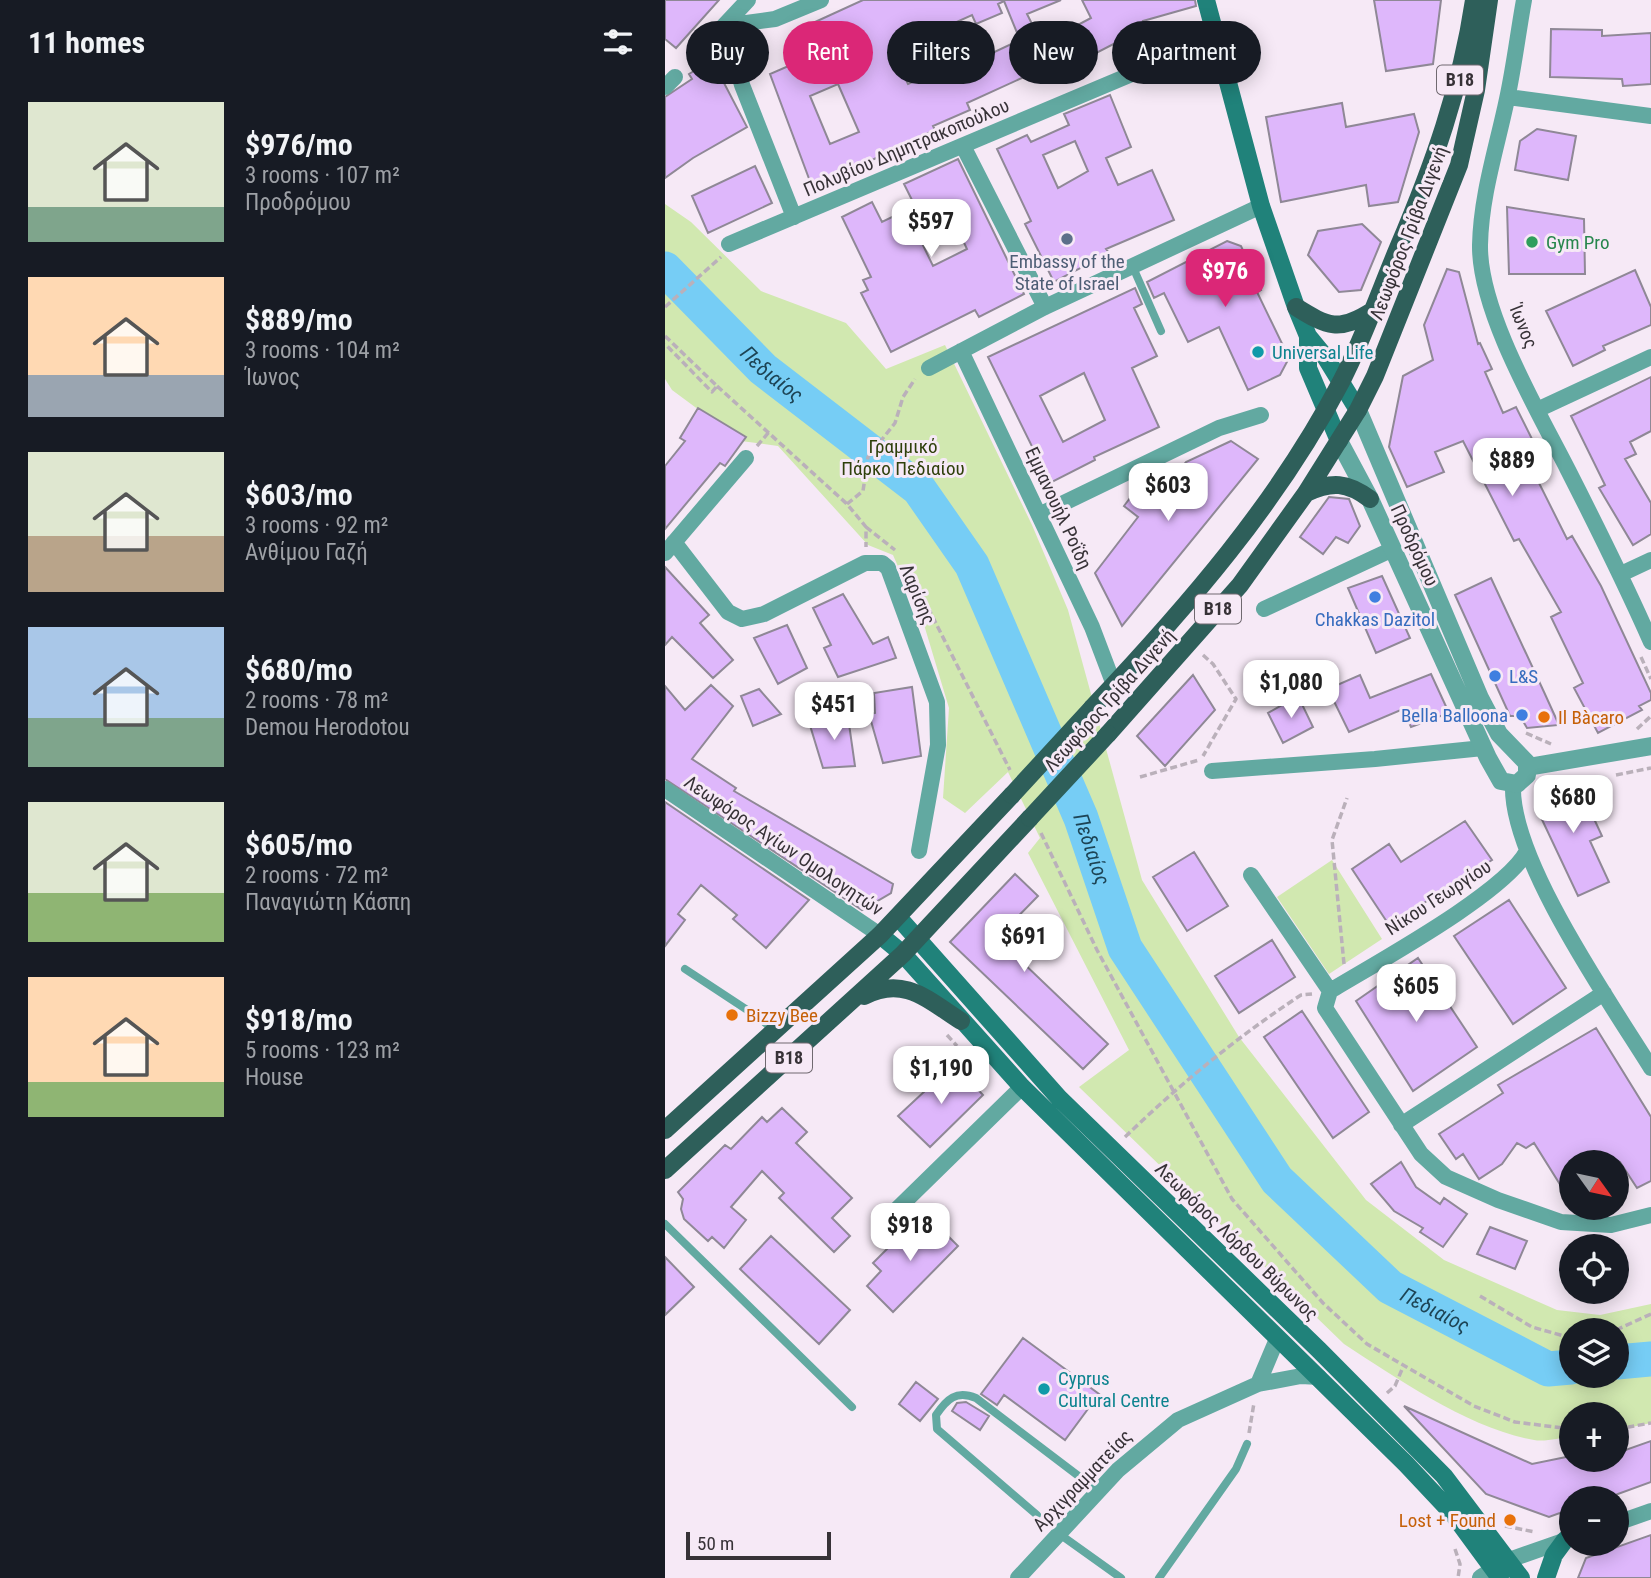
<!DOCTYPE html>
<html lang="en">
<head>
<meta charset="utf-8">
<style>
  :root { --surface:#171b24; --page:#242831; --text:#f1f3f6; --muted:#9ea1a6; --accent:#db2777 }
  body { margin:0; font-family:"Roboto Condensed",sans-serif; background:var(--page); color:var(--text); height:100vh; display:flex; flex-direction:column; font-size:26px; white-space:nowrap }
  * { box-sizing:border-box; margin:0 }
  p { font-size:23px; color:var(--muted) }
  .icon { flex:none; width:38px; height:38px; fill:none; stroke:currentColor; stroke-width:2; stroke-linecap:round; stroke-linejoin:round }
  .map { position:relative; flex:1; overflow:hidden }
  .drawer { display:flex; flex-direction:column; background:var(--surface); width:665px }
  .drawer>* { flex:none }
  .guide { position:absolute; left:21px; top:21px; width:665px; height:63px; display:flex; gap:14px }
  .needle { width:46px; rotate:123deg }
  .fabs { position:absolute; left:894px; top:1150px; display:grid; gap:14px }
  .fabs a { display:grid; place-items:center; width:70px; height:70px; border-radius:50%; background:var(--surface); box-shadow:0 4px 18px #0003; font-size:35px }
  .scale { position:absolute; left:21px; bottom:18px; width:145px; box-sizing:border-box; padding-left:7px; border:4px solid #373237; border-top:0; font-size:19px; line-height:24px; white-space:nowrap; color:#373237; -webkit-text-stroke:5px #f6e9f6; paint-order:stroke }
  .price { position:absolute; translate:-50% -60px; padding:0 16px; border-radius:14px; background:#fff; color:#222; font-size:23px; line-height:46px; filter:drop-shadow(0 2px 4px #0008) }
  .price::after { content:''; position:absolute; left:50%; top:42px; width:21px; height:16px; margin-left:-10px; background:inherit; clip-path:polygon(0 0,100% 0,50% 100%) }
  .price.active { background:var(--accent); color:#fff }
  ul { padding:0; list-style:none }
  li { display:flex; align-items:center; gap:21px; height:175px; padding:0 28px }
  li span { display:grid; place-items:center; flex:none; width:196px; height:140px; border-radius:0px; color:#555 }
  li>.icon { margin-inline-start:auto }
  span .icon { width:84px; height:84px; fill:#fffc; stroke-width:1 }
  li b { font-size:30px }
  h2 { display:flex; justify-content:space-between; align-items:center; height:84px; padding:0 28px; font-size:30px }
  .chip { padding:0 24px; border-radius:32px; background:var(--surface); box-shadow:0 4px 18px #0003; font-size:24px; line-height:63px }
  .chip.active { background:var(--accent); color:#fff }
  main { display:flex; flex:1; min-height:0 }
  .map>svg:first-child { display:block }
  .green { fill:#d1e8b0; fill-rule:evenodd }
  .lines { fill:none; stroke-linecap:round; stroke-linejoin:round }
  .river { stroke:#76cdf5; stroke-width:35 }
  .building { fill:#deb7fb; stroke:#8f8896; stroke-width:2; fill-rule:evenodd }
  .path { stroke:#bab0ba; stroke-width:3.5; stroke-dasharray:7 3.5; stroke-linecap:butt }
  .service { stroke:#62a9a1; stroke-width:8 }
  .minor { stroke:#62a9a1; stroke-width:16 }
  .tertiary { stroke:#62a9a1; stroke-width:18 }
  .secondary { stroke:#20827a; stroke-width:18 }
  .primary { stroke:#2e5f5a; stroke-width:18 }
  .primary-bridge { stroke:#2e5f5a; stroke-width:18 }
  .service-dot { fill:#5c6f8a; stroke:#f6e9f6; stroke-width:2.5 }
  .leisure-dot { fill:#2e9e5b; stroke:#f6e9f6; stroke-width:2.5 }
  .culture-dot { fill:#0f9aa8; stroke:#f6e9f6; stroke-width:2.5 }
  .shop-dot { fill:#3f7fe0; stroke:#f6e9f6; stroke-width:2.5 }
  .food-dot { fill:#e8710a; stroke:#f6e9f6; stroke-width:2.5 }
  .labels { text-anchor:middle; stroke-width:6; stroke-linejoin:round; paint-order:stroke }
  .shield { fill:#f6e9f6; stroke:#706970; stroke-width:2 }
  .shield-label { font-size:18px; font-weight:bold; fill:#373237 }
  .street-label { font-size:19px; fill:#373237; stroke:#f6e9f6 }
  .leisure-label { font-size:19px; fill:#27864d; stroke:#f6e9f6; text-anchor:start }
  .service-label { font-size:19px; fill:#4e5e75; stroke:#f6e9f6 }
  .culture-label { font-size:19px; fill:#0d838f; stroke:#f6e9f6; text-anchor:start }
  .park-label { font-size:19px; fill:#2f400b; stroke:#f6e9f6 }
  .shop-label { font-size:19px; fill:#366cbe; stroke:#f6e9f6 }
  .food-label { font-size:19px; fill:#c56008; stroke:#f6e9f6; text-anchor:start }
  .water-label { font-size:21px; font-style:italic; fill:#1d4455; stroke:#f6e9f6 }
</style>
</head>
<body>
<main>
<section class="drawer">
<h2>11 homes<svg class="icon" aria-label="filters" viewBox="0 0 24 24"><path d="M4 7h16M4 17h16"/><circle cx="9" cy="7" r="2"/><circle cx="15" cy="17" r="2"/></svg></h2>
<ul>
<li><span style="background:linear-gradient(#dfe7d0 75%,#7fa58c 0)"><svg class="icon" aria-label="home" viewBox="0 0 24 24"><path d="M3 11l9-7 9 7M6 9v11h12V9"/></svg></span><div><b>$976/mo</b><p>3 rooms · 107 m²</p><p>Προδρόμου</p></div></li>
<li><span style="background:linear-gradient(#ffd9b3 70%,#9aa5b1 0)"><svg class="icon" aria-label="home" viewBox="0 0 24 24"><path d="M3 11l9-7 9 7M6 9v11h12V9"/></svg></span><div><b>$889/mo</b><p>3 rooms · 104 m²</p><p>Ίωνος</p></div></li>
<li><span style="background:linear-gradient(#dfe7d0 60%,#b9a48a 0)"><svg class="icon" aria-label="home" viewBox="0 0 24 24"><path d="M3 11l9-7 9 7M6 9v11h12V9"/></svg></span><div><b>$603/mo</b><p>3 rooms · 92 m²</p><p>Ανθίμου Γαζή</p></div></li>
<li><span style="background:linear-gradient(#a9c7e8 65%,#7fa58c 0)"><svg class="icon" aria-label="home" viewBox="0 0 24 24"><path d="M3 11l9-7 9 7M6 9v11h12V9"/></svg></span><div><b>$680/mo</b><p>2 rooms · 78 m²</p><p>Demou Herodotou</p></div></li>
<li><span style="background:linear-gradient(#dfe7d0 65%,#8fb573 0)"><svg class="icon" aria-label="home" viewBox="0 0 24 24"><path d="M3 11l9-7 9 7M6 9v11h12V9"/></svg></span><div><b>$605/mo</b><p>2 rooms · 72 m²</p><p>Παναγιώτη Κάσπη</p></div></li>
<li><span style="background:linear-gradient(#ffd9b3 75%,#8fb573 0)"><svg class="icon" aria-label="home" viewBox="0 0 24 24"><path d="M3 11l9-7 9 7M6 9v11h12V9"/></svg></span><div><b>$918/mo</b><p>5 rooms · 123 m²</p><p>House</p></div></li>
</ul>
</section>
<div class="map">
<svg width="986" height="1578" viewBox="0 0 986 1578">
  <rect width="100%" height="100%" fill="#f6e9f6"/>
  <path class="green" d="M0 204 26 222 96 291 181 323 221 369 280 345 367 525 403 610 477 880 574 1037 701 1200 779 1260 892 1310 935 1315 986 1304V1423L952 1430V1414H906V1436C895 1438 880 1442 869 1440 805 1429 733 1379 679 1344L414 1087 464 1050 363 853 375 838 343 772 300 813 278 798 284 708 260 628 228 555 203 545 113 446 76 441 7 390 0 379ZM906 1330H952V1376H906Z
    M667 860 717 939 664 974 612 897Z"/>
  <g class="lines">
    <g class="river">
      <path id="s1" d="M0 269 98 369 254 489 307 565 416 818 460 948 612 1180 725 1287 883 1369 906 1367"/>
      <path d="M952 1362 986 1359"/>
    </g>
  </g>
  <path class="building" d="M0 0H54L11 48 0 39Z
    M198 0H396L362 14 377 44 426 18 417 0H530L531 6 478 21 483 38 466 43 464 36 408 65 403 57 302 103 305 110 268 126 270 130 207 160 146 184 105 74 149 55 140 36 154 29 150 22ZM339 1 355 40 323 55 326 62 282 80 278 69 243 84 227 51 307 15 311 24 337 13 333 4ZM173 84 194 132 165 144 145 96Z
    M709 0H776L768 64 721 71Z
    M886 29 937 30V36L986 33V84L958 86 957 79 885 77Z
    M47 60 82 127 28 158 0 178V97L27 79 24 74Z
    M445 95 466 147 441 158 453 185 487 170 509 220 441 249 444 253 389 282 360 224 366 221 332 149 362 135 366 142 404 125 399 114ZM410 141 423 171 393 188 378 155Z
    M677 103 681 127 749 114 754 132 733 202 704 206 701 185 616 202 601 117Z
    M872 129 911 136 903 180 850 170 855 141Z
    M293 159 359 294 314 317 310 310 226 352 196 293 203 290 198 280 206 277 177 217 207 202 217 222 250 206 239 184ZM287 217 302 249 268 266 253 235Z
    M90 166 107 203 43 233 27 196Z
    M842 207 919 219 920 274H844Z
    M697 224 716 242 696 290 674 292 643 255 653 231Z
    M562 241 576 246 596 290 592 292 624 358 615 375 583 390 554 327 523 342 499 293 489 298 482 282Z
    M782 269 794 272 813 344 815 343 827 369 820 372 838 413 851 407 870 445 858 451 902 539 907 536 936 586 986 693V700L974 706 977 710 933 733 909 688 918 683 886 617 896 612 854 539 849 541 798 441 770 452 779 472 742 487 724 447 738 376 768 360 759 325Z
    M970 270 986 307V325L938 346 940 350 908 366 881 311Z
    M470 288 477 304 469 308 492 356 467 368 494 427 429 457 430 460 385 483 323 357ZM419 373 440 420 398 442 375 396Z
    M986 377V431L965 442 971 454 960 459 986 503V534L968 545 934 488 940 485 906 416Z
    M33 408 81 437 60 466 55 463 0 529V466L20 441 15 438Z
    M566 441 593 459 457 626 430 573 473 517 459 506 483 474 496 468 508 478 521 462Z
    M664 497 684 499 695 526 683 543 671 537 658 554 635 537Z
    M0 567 44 615 35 623 68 660 48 678 7 637 0 645Z
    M717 576 745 638 711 653 683 588Z
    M826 578 879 692 894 725 862 728 855 716H845L790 595Z
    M178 594 208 644 223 637 231 658 173 677 159 648 166 645 148 608Z
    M122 625 142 668 113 684 89 638Z
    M766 674 784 713 746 727 738 709 684 732 663 689 695 675 705 698Z
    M528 675 550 710 500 766 472 736Z
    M46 685 68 706 27 759 71 788 69 791 228 884 226 893 197 910 0 779V686L20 710Z
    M247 687 256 756 218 763 204 714 210 713 209 693Z
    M94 689 116 714 88 726 76 696Z
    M633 696 648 727 618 743 603 713Z
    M183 717 190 766 158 768 144 722Z
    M912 782 937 836 925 841 944 882 913 896 872 809 885 785Z
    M0 802 144 900 101 948 68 919 72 915 36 885 13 914 20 920 0 946Z
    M800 821 827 860 724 925 687 869 724 844 736 862Z
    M529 852 563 906 522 931 488 877Z
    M350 874 373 896 332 938 443 1044 418 1069 285 942Z
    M844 900 901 988 848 1024 789 936Z
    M607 940 630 977 574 1013 550 976Z
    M753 958 812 1047 748 1091 691 1001Z
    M637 1011 704 1112 668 1138 599 1037Z
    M931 1028 986 1117V1181L972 1188 955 1162H906V1202L869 1143 861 1148 852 1143 837 1164 814 1179 798 1154 791 1159 774 1134 838 1093 833 1085Z
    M289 1064 318 1095 265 1147 233 1116Z
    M117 1108 142 1132 131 1143 187 1198 167 1218 185 1236 169 1252 114 1198 119 1193 97 1171 66 1207 81 1220 59 1248 47 1237 43 1241 19 1219 16 1209 18 1199 13 1192 60 1145 66 1149 97 1117 102 1122Z
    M736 1162 751 1187 775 1204 779 1198 802 1214 778 1247 755 1232 758 1228 729 1211 706 1184Z
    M267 1220 293 1246 228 1312 202 1286 216 1271 208 1263 245 1226 253 1234Z
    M825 1227 862 1241 850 1269 812 1254Z
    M106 1236 185 1310 154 1344 75 1269Z
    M0 1257 29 1287 0 1315Z
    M358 1338 434 1394 400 1440 339 1395 332 1405 316 1394Z
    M251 1382 273 1399 255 1421 234 1404Z
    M301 1402 324 1416 315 1430 287 1411 292 1403Z
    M739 1406 867 1464 906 1456V1460H952V1453L986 1441V1482L942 1498H906V1509L884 1517 821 1494Z
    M986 1535V1578H913L921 1558Z"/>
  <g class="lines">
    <path class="path" d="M0 307 56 257
      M0 336 52 386 47 392 0 344
      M52 386 182 504 201 527V547
      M92 446 104 432
      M182 504 198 491 203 457 230 423 238 397 250 379
      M201 527 230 550
      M244 570 345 770
      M538 655 548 664 571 699 538 756
      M976 657 986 679
      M972 729 986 716
      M861 733 886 744
      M951 775 986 768
      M475 777 534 760
      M376 833 432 950 567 1199 658 1303 702 1344 809 1406 850 1422 906 1429
      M679 964 667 840 682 798
      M282 1035 292 1046
      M460 1137C515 1084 572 1037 636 995L647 994
      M815 1296 867 1327 906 1338
      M951 1330 986 1314
      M722 1393 730 1386 738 1367
      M952 1429 986 1423
      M584 1433 589 1403
      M840 1526 870 1532
      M790 1549 795 1564 793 1578"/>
    <path class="service" d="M467 265 496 331
      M20 969 96 1019 109 1031
      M0 1224 187 1407
      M372 1515 272 1429 271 1415C282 1399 291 1390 311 1398L432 1490
      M393 1533 456 1578
      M494 1578 571 1469 582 1444"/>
    <path class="minor" d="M859 0C853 33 849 67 842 99 832 147 816 195 815 245 814 311 873 411 903 470 932 527 960 583 986 642
      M59 26 77 85 129 217
      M59 26 110 19 156 0
      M39 47 83 0
      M0 87 10 77
      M843 97 986 116
      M298 146 380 307
      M64 244 550 39
      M296 351 427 627 449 685
      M264 368 380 307 596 206
      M872 410 986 357
      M374 515 554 428 596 415
      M9 542 63 612 77 619 99 614 200 563H217L223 568 272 702 273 745 254 851
      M0 553 81 458
      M956 574 986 560
      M599 609 728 549
      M547 771 710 759 818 748
      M848 785C845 859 945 1002 986 1068
      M0 789 215 935
      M586 875 665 991
      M665 991 660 1008 756 1154 781 1177 833 1200 896 1222 946 1225 986 1215
      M665 991C711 963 840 893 862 851
      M736 1125 939 993
      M225 1216 357 1087
      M593 1384 612 1339
      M952 1523 986 1511
      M844 1560 904 1539
      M353 1578 453 1470 513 1420 593 1384 636 1376 654 1377"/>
    <path class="tertiary" d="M674 441 705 499 823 758 836 781 852 784 862 775V763L834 734 815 698 693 410
      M863 767 986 746
      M816 1578 841 1562"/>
    <path class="secondary" d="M541 0 596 206 631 307 643 336 661 358 693 410
      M643 336V368L674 441
      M233 917 394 1098 654 1350 779 1476 856 1578
      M215 935 238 954 357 1087 741 1464 788 1514 835 1578
      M881 1578 889 1555 900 1540"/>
    <path class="primary" d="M631 307C663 327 674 332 707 311
      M641 493C667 481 682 482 705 499
      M427 708C522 607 613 503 677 380 699 337 715 291 733 248 768 166 796 88 809 0
      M443 734 575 585 641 493 693 410 710 376 794 165 811 90 824 0
      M199 996C239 975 263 1000 296 1021
      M0 1130 215 935 347 795
      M0 1170 238 954 365 818"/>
    <path class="primary-bridge" d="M347 795 427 708
      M365 818 443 734"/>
  </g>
  <circle class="service-dot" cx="402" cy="239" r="7"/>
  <circle class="leisure-dot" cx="867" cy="242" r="7"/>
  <g class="culture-dot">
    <circle cx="593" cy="352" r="7"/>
    <circle cx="379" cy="1389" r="7"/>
  </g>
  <g class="shop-dot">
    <circle cx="710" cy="597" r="7"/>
    <circle cx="830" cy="676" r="7"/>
    <circle cx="857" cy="715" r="7"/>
  </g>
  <g class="food-dot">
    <circle cx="879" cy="717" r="7"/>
    <circle cx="67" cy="1015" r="7"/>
    <circle cx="845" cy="1520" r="7"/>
  </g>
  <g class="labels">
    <g class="shield">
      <rect x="772" y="65.5" width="46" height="29" rx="5"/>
      <rect x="530" y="594.5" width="46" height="29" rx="5"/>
      <rect x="101" y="1043.5" width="46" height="29" rx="5"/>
    </g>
    <g class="shield-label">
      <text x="795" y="86">B18</text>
      <text x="553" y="615">B18</text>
      <text x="124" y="1064">B18</text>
    </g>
    <g class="street-label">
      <text transform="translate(241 147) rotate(-23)" y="7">Πολυβίου Δημητρακοπούλου</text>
      <text transform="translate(743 233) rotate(-69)" y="7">Λεωφόρος Γρίβα Διγενή</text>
      <text transform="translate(859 326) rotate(68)" y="7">Ίωνος</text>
      <text transform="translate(394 508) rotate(65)" y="7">Εμμανουήλ Ροΐδη</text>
      <text transform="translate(750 545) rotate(65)" y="7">Προδρόμου</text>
      <text transform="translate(253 594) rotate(67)" y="7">Λαρίσης</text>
      <text transform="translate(444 700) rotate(-48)" y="7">Λεωφόρος Γρίβα Διγενή</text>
      <text transform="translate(119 845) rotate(34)" y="7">Λεωφόρος Αγίων Ομολογητών</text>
      <text transform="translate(773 897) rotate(-33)" y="7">Νίκου Γεωργίου</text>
      <text transform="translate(572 1241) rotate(44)" y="7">Λεωφόρος Λόρδου Βύρωνος</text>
      <text transform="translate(417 1480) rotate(-46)" y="7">Αρχιγραμματείας</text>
    </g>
    <g class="leisure-label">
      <text x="881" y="249">Gym Pro</text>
    </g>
    <g class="service-label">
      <text x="402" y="268">Embassy of the<tspan x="402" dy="22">State of Israel</tspan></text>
    </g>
    <g class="culture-label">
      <text x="607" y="359">Universal Life</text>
      <text x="393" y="1385">Cyprus<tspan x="393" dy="22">Cultural Centre</tspan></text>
    </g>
    <g class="park-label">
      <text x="238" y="453">Γραμμικό<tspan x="238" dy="22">Πάρκο Πεδιαίου</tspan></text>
    </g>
    <g class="shop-label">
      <text x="710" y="626">Chakkas Dazitol</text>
      <text x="844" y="683" text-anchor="start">L&amp;S</text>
      <text x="843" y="722" text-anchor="end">Bella Balloona</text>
    </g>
    <g class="food-label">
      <text x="893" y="724">Il Bàcaro</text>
      <text x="81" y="1022">Bizzy Bee</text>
      <text x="831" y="1527" text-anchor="end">Lost + Found</text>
    </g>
    <g class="water-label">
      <text dy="7" stroke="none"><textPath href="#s1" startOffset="150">Πεδιαίος</textPath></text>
      <text dy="7" stroke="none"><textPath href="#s1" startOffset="738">Πεδιαίος</textPath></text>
      <text dy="7" stroke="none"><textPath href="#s1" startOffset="1326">Πεδιαίος</textPath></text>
    </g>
  </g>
</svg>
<div class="fabs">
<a><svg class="needle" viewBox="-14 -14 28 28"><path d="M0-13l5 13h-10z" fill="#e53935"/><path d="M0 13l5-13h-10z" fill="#9ea1a6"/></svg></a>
<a><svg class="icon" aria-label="locate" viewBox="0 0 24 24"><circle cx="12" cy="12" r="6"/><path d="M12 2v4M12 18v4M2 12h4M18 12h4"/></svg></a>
<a><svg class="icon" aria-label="layers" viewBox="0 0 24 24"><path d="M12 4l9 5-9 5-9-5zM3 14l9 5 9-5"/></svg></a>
<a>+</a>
<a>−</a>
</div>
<div class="scale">50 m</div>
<b class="price" style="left:266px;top:259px">$597</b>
<b class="price active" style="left:560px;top:309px">$976</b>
<b class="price" style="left:847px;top:498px">$889</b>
<b class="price" style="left:503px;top:523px">$603</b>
<b class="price" style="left:626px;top:720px">$1,080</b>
<b class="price" style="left:169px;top:742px">$451</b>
<b class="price" style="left:908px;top:835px">$680</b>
<b class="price" style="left:359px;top:974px">$691</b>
<b class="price" style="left:751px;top:1024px">$605</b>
<b class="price" style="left:276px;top:1106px">$1,190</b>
<b class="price" style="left:245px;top:1263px">$918</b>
<div class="guide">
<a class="chip">Buy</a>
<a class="chip active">Rent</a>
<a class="chip">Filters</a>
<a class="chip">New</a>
<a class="chip">Apartment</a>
</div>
</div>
</main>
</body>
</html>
